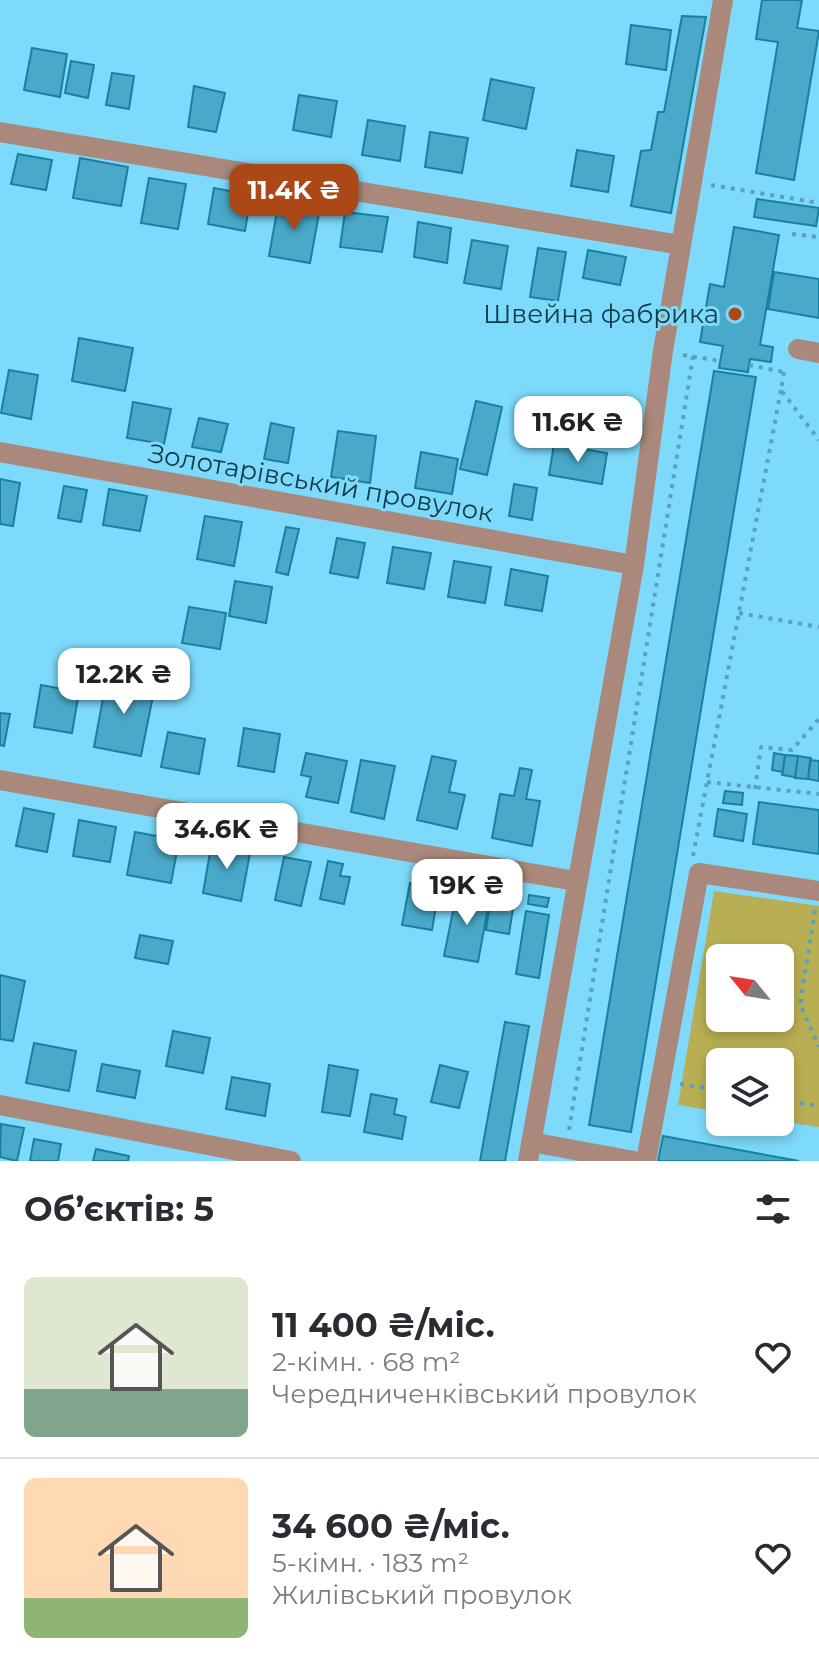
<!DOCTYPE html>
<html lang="uk">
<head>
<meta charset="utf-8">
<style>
  :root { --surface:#fff; --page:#f2f2f3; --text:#2b2b33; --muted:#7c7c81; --line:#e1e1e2; --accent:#ac4816 }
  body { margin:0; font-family:Montserrat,sans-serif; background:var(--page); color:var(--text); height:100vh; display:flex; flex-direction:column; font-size:30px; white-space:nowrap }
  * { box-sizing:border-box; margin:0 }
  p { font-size:26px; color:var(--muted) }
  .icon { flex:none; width:44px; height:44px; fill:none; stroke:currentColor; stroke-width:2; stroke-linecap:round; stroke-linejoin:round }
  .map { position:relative; height:1161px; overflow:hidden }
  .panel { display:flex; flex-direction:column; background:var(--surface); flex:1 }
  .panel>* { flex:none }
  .needle { width:52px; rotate:300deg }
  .controls { position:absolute; left:706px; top:944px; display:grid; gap:16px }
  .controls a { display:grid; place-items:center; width:88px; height:88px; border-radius:12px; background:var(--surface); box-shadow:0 4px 12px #0003; font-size:40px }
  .price { position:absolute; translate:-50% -68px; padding:0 18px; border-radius:16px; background:#fff; color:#222; font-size:26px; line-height:52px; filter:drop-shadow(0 2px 4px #0008) }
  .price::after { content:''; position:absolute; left:50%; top:48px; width:24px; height:18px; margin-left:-12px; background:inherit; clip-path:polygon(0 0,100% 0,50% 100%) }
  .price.on { background:var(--accent); color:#fff }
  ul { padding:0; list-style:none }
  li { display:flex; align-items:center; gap:24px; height:200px; padding:0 24px }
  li+li { border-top:2px solid var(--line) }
  li span { display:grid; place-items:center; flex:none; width:224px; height:160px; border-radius:12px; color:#555 }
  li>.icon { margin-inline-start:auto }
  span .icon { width:96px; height:96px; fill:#fffc; stroke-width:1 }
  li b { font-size:34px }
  h2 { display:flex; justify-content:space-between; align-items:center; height:96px; padding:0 24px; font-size:34px }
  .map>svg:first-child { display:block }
  .green { fill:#b8ae53; fill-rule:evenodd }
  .building { fill:#4aa9c9; stroke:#1782a0; stroke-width:2 }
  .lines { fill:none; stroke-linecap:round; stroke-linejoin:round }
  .path { stroke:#58a2bd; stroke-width:4; stroke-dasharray:4 6; stroke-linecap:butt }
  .minor { stroke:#aa897c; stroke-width:20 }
  .poi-dot { fill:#ac4816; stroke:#7ddafb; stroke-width:3 }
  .labels { text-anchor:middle; stroke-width:6; stroke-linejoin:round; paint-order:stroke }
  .poi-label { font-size:26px; fill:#123b48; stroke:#7ddafb; text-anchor:end }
  .street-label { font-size:26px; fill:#123b48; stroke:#7ddafb }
</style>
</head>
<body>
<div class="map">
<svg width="819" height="1161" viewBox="0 0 819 1161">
  <rect width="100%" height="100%" fill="#7ddafb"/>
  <path class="green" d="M714 891 819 906V1127L780 1121V1062H720V1112L678 1105ZM720 958H780V1018H720Z"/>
  <path class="building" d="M762 0H802L797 28 819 31 794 180 756 173 778 42 756 39Z
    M682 16 706 17 671 213 631 206 641 151 651 150 658 112H664Z
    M631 25 671 30 666 70 626 64Z
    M32 48 67 54 60 97 24 90Z
    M71 61 94 65 88 98 65 93Z
    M112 73 134 76 129 109 106 105Z
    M491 79 534 88 526 129 483 120Z
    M194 86 225 93 216 132 188 127Z
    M299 95 337 101 331 137 293 130Z
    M368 120 405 126 400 161 362 155Z
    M430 132 468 138 462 173 425 167Z
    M577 150 614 156 608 192 571 186Z
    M18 154 52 160 46 190 11 184Z
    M80 158 128 167 121 206 73 198Z
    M149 178 186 184 178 229 141 223Z
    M214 188 251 195 245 231 208 224Z
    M757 199 819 208 816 226 754 217Z
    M279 200 320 208 310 263 269 256Z
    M345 212 388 217 382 252 340 247Z
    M418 222 451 228 447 263 414 257Z
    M734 227 779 235 760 345 773 347 771 362 750 359 748 372 719 368 723 346 700 342 710 284 724 287Z
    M472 240 508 246 501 289 464 283Z
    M538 248 566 252 558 301 530 297Z
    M588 250 626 257 620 285 583 278Z
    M774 272 819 279V318L768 309Z
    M79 338 133 348 125 391 72 381Z
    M9 370 38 375 31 419 1 413Z
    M714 371 756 377 631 1132 589 1125Z
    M476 401 502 407 487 475 460 469Z
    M133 402 171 409 164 444 127 438Z
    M199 418 228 424 221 452 192 447Z
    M271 423 294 428 288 463 264 459Z
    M338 431 376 436 370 483 331 477Z
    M554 444 607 453 602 484 549 475Z
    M421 452 458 459 452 494 415 488Z
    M0 479 20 483 13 526 0 524Z
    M514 484 537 488 532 520 509 516Z
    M64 486 87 490 81 522 58 518Z
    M109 489 147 496 140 531 103 525Z
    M205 516 242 522 234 566 197 559Z
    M286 527 299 529 288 575 276 572Z
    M337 538 365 543 358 578 330 573Z
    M393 547 431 553 424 589 387 583Z
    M454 561 491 567 485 603 448 597Z
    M511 569 548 576 542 611 505 605Z
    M235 581 272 587 266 623 229 616Z
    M189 607 226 613 220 649 182 643Z
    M107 677 155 686 141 756 94 747Z
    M41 685 79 692 72 733 34 727Z
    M0 713 10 714 4 746 0 745Z
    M244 728 280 734 274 772 238 766Z
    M168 732 205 739 199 774 161 767Z
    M306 753 347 761 338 803 306 797 311 777 301 775Z
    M774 753 785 755 783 772 772 770Z
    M785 755 798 756 795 777 782 775Z
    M432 756 456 761 449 792 465 795 457 829 417 820Z
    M798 756 811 758 808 779 795 778Z
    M361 760 395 766 384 819 351 812Z
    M810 760 819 761V781L808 779Z
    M520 768 532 770 526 799 540 801 532 846 492 838 500 794 514 796Z
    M725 791 743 793 742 805 723 803Z
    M759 802 819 810V854L753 844Z
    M24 808 54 814 47 852 16 846Z
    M718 809 747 814 743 841 714 836Z
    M79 820 116 827 110 862 73 856Z
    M135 832 179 840 171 883 127 875Z
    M212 841 251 848 241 901 203 893Z
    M284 857 311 862 301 906 275 900Z
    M328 861 343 864 340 876 350 877 344 904 320 899Z
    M410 883 439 888 432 930 402 925Z
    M457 891 490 897 478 962 444 956Z
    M529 895 549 898 547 907 528 904Z
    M491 898 514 902 509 934 486 930Z
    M526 911 549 915 539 978 516 974Z
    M140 935 173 941 168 964 135 958Z
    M0 975 25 981 13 1041 0 1039Z
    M505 1022 529 1026 505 1161H480Z
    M173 1031 210 1038 203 1073 166 1066Z
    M34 1043 76 1051 69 1091 26 1083Z
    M102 1064 140 1071 135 1098 97 1091Z
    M329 1065 358 1070 350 1116 322 1112Z
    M440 1065 468 1072 459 1108 431 1102Z
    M232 1077 270 1084 265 1116 226 1109Z
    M371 1094 397 1099 394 1114 406 1117 402 1139 364 1132Z
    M1 1124 24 1128 17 1161 0 1157Z
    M663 1136 799 1161H658Z
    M34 1139 61 1144 58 1161H30Z
    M96 1149 129 1156 128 1161H93Z"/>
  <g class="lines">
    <path class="path" d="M711 185 819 203
      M792 234 819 237
      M683 355 720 361
      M749 365 784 372
      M784 372 781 390 819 440
      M739 613 819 627
      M707 782 819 794
      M755 789 761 747 792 750 819 719
      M693 856 781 390
      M815 910 800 1004 819 1047
      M680 1084 720 1090
      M780 1100 819 1106
      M569 1130 693 356"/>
    <path class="minor" d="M0 132 681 245
      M798 349 819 353
      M0 452 634 565
      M0 780 575 881
      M0 1105 291 1161
      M531 1142 634 1161
      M528 1161 634 565 663 351 723 0
      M646 1161 699 873 819 891"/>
  </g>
  <circle class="poi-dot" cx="735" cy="314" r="8"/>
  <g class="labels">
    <g class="poi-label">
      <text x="719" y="323">Швейна фабрика</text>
    </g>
    <g class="street-label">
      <text transform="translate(321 483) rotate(10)" y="9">Золотарівський провулок</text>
    </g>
  </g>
</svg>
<div class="controls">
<a><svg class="needle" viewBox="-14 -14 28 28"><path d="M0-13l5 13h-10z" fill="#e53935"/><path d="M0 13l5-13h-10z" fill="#7c7c81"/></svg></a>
<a><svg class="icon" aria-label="layers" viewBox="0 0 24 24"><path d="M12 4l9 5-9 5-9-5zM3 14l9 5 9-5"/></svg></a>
</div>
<b class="price on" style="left:294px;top:232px">11.4K ₴</b>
<b class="price" style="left:578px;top:464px">11.6K ₴</b>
<b class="price" style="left:124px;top:716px">12.2K ₴</b>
<b class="price" style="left:227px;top:871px">34.6K ₴</b>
<b class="price" style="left:467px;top:927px">19K ₴</b>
</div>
<section class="panel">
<h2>Об’єктів: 5<svg class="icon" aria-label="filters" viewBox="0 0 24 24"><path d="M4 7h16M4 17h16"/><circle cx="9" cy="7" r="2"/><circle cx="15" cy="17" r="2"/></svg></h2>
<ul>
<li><span style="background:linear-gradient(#dfe7d0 70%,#7fa58c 0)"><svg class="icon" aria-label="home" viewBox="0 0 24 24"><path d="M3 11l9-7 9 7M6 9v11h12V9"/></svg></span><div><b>11 400 ₴/міс.</b><p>2-кімн. · 68 m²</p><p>Чередниченківський провулок</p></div><svg class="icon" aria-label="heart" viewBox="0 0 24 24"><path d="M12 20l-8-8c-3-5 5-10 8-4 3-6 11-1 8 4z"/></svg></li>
<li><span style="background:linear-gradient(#ffd9b3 75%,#8fb573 0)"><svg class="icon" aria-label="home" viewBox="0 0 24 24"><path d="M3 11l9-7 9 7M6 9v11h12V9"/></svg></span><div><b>34 600 ₴/міс.</b><p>5-кімн. · 183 m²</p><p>Жилівський провулок</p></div><svg class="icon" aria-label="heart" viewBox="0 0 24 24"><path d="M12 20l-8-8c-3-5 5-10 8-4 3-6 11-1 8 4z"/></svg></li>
</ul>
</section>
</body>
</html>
